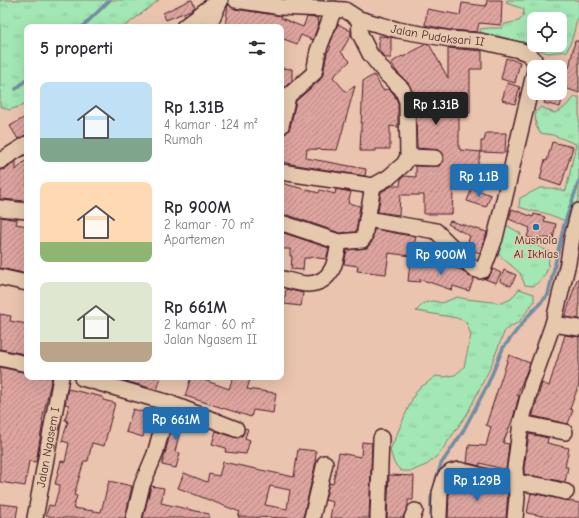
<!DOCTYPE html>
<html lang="id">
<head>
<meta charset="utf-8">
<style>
  :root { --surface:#fff; --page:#f7f7f7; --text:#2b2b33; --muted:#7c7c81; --accent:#1f6fb2 }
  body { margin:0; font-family:"Comic Neue",sans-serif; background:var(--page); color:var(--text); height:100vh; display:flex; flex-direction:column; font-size:15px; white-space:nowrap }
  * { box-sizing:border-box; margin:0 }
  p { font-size:13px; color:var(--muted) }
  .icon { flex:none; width:22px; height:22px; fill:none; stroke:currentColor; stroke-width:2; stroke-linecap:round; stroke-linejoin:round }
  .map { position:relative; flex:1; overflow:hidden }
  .side { position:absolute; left:24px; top:24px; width:260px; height:356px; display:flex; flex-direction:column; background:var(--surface); border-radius:8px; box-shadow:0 4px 16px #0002 }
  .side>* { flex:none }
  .controls { position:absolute; left:527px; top:12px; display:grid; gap:8px }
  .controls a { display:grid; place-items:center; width:40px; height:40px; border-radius:8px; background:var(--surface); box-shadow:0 4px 16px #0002; font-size:20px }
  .price { position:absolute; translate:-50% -34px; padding:0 9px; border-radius:4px; background:var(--accent); color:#fff; font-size:13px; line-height:26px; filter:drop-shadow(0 1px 2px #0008) }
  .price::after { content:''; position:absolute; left:50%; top:24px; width:12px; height:9px; margin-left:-6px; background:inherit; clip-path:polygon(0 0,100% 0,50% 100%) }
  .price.selected { background:#222; color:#fff }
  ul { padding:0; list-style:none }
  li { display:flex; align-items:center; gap:12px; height:100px; padding:0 16px }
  li span { display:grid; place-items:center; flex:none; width:112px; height:80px; border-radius:8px; color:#555 }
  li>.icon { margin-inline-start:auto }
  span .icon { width:48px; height:48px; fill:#fffc; stroke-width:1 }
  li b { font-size:17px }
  h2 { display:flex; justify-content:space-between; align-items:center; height:48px; padding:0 16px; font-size:17px }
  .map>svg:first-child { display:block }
  .grass { fill:url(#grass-tufts); stroke:#768370; fill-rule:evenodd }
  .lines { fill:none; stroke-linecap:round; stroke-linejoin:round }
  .stream { stroke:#738da1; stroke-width:3.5 }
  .building { fill:url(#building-hatch); stroke:#4a1f2b; fill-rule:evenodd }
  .minor-casing { stroke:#4a1f2b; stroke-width:18 }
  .minor { stroke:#e6c9ad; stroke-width:15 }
  .poi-dot { fill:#1f6fb2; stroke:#e6c9ad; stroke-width:1.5 }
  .labels { text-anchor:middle; stroke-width:3; stroke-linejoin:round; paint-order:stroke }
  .street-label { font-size:12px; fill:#4a1f2b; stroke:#e6c9ad }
  .poi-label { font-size:12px; fill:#4a1f2b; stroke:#e6c9ad }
</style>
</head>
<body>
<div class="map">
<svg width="579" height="518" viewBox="0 0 579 518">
  <defs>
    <pattern id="grass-tufts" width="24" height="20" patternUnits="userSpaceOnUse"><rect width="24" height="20" fill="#a2e7b4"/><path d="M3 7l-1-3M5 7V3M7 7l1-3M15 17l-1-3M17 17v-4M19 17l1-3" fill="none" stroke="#8dc69b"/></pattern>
    <pattern id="building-hatch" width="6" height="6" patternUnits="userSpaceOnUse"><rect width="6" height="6" fill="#dea59f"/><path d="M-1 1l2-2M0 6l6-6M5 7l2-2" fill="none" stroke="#b68682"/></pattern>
  </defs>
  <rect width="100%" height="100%" fill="#eac4ae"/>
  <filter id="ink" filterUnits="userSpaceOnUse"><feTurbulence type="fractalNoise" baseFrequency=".025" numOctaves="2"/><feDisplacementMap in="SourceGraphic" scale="8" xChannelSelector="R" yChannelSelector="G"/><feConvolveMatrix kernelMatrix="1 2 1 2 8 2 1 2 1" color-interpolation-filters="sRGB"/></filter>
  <g filter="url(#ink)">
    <path class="grass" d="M0 0H159L124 27H27V104L9 110 0 106Z
      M507 0H579V18L577 19 573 36 567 51 548 53 518 43 481 37 480 29 490 28H502L505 24 519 21 523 16 524 9 506 3ZM534 19H560V45H534Z
      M575 97H579V196L571 223 545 213 532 211 519 207 520 198 540 188H551L566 191 576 144 553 135 540 133 536 126 535 112 541 107 554 113C564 110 567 104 575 97Z
      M506 225 520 233 522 238 549 252C549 269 547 277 533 286L525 285 520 273 499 255 498 249Z
      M519 289 534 294V302L519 322 505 330 490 368 467 414 440 453 428 464 412 471H401L394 463 390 450 413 397 419 388 427 383 436 376 444 377 455 375 464 367 471 335 466 322 457 318 416 311 424 303 433 301 442 303 457 297 466 299 502 303 511 299Z"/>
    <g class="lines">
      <path class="stream" d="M82 27 110 0
        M16 89 27 79
        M436 480 441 464 462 433 487 386 503 348 528 316 548 295 564 225 579 181
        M431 518V498L434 489"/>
    </g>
    <path class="building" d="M190 0H192L195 7 191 10 166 20 163 13Z
      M487 0H502L501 25 479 23 477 32 449 30 425 25 427 9 460 15 462 3 486 6Z
      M228 4 235 9 282 16 281 18 303 27 307 17 318 18 317 21 319 22 313 40 301 35 297 44 281 38V27H225Z
      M338 24 351 31V35L341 52 350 61 333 77 346 92 355 86 337 150 307 149 306 158 366 169 365 176 290 164 281 161V139L282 135 287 132 290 128 296 101 320 80 323 75 327 53 331 47 329 46Z
      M379 36 391 37V58H385L379 50Z
      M575 41H579V93L560 86V65L569 68Z
      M426 44H429L448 78V48L482 51V69H470V113L459 114V148H460V150L481 152 476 172 457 167 456 172H454L452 214H424V195H400L399 215 378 212 381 192 392 186H400L401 179 404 176 416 177V166H439L442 163 444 159 443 153 439 150 417 148 415 98 408 83 397 72 391 63 402 56 403 57Z
      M506 58 520 62 515 83 501 79Z
      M281 68 292 69V81L285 87H281Z
      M374 75 383 90 389 89 394 94 398 103V127L390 126V149H376V151H360L363 81Z
      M507 83 520 87 515 104 502 100Z
      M547 93H564L560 107 544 103Z
      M27 116V134L18 139 10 126Z
      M486 133H506L505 153 481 152V141H484Z
      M552 142 573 147 561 186 540 179 545 160 547 161Z
      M27 159V201L0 199V170L5 169 16 161V170Z
      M281 183 319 193 320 190 335 194 336 189 351 192 348 203 360 206 356 232 340 233 288 215 281 216Z
      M472 188 491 195 486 207 467 201Z
      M512 209 533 217 534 214 545 217 544 221 556 224 553 239 540 237 539 240 527 237 530 228 509 219Z
      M1 217 17 220 16 224 27 226V262L24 273 0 268Z
      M450 221 487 232 480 253 466 248 470 236 448 224Z
      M374 229 416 237 411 256 389 253 386 274 357 271 358 266 344 264 347 250 367 248 372 242Z
      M281 232 329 248 326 259 310 257V258H304L303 270 291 269 292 256H290V249H281Z
      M438 262 462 270 468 276 474 278 469 291 453 286 452 290 420 279V282L408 281 410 263 437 266Z
      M493 269 501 273 496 283 485 279 489 276Z
      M504 270 516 275 511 286 500 281Z
      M577 279H579V319L565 317Z
      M286 289 303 293 301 306 284 304Z
      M0 314 11 316 10 321 27 324V336L24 354 0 349Z
      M565 335 579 337V384L570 409 573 410 568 424 533 416V414L542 383 549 386Z
      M509 355 530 363 517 395 519 396 513 418 503 443 509 444 506 470 480 463V466L467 463 469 445 486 446 491 427 486 425Z
      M0 367 27 373V377H52L42 421 43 422 36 462 29 461 25 486 0 482Z
      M111 377H161L157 390Z
      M191 377H196L229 389 233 377H251L247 389 276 393 273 413 253 410 251 417 185 396Z
      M68 389 103 397V400L115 403 104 446 92 443 88 461H84L74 495 77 496 73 508 101 512 109 481 132 486 125 518H57L46 515 49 505 54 506 60 485 55 484 61 461 65 462 69 443 62 441 68 421 65 420 69 405 65 404Z
      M133 409 150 414 143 437 126 432Z
      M175 415 197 424 196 429 181 426 175 452 180 453 176 468 162 465Z
      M245 428 248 429 245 438 250 440 246 454 225 452 226 448 212 444 216 431 237 438 242 436Z
      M529 434 548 438 547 443 569 448 565 467H568L565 482 524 474V468Z
      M362 442 372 443 369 518H330L333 502 325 500 329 483 333 484 339 453 361 457Z
      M298 449 316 451 315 466 303 518 238 517 240 512 178 488 184 473 207 482 209 474 219 476 223 462 294 477ZM270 486 290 490 287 509 265 505Z
      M389 475 414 476 413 500H408V506L403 518H387Z
      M459 479 493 488V489L508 491 506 518H448L449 494 451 488 456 489 458 480Z
      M151 486 164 488 161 503 209 514 208 518H143Z
      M531 493 579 503V518H553L527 513Z
      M0 504 18 506 16 518H0Z"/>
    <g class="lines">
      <defs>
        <g id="minor">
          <path id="s1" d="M236 0 281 7 345 10 359 19 398 30 450 39 480 41 519 50 527 53 534 59 535 67"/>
          <path d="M184 27 219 0"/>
          <path d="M208 27 220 1"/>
          <path d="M281 96H288L314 73 318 51 334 9"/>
          <path d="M281 126 288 96"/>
          <path d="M408 157 435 158"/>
          <path d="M0 161 27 144"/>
          <path d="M281 172 373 186 389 177 404 164 408 157 407 101 402 89 386 74 370 54 360 34 359 19"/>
          <path d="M0 208 27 211"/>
          <path d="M367 219 436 231 474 269 480 271 483 270 495 238 534 74"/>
          <path d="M285 224 339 242 362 240 364 237 373 186"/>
          <path d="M0 277 27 283"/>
          <path d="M283 279C291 281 300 284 308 284 333 283 336 261 339 242"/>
          <path d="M553 324 579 328"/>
          <path d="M0 358 27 364"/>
          <path d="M82 378 169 403 236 429"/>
          <path d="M521 423 565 432"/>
          <path id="s2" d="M35 518 61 377"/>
          <path d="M134 518 142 485 155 454 169 403"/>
          <path d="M312 518 325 463"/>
          <path d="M378 518 381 438"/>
          <path d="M412 518 415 511"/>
          <path d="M439 518 440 493 445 477 451 472 459 470 495 479 542 486 566 492"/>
          <path d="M515 518 517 498 515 468 521 423 531 386 553 324 568 263 572 238 579 211"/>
        </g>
      </defs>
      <use href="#minor" class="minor-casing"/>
      <use href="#minor" class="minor"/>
    </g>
  </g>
  <circle class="poi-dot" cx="536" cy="227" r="4"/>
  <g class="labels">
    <g class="street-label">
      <text dy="4" stroke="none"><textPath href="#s1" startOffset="207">Jalan Pudaksari II</textPath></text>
      <text dy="4" stroke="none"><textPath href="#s2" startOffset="72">Jalan Ngasem I</textPath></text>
    </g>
    <g class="poi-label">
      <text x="536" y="244">Mushola<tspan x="536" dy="14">Al Ikhlas</tspan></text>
    </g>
  </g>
</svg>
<div class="controls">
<a><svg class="icon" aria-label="locate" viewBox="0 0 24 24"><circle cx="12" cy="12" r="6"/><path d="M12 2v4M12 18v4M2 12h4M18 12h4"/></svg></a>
<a><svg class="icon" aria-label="layers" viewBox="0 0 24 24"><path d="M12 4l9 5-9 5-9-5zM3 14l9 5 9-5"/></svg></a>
</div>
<b class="price selected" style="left:436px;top:126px">Rp 1.31B</b>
<b class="price" style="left:479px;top:198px">Rp 1.1B</b>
<b class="price" style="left:441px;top:276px">Rp 900M</b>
<b class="price" style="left:176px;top:441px">Rp 661M</b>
<b class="price" style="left:477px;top:502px">Rp 1.29B</b>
<section class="side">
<h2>5 properti<svg class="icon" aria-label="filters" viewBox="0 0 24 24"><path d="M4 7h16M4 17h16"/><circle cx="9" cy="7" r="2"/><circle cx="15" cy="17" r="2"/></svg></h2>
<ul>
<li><span style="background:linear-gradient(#bfe0f5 70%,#7fa58c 0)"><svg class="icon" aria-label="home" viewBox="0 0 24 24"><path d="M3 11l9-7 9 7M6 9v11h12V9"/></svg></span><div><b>Rp 1.31B</b><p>4 kamar · 124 m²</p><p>Rumah</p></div></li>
<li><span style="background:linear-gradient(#ffd9b3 75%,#8fb573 0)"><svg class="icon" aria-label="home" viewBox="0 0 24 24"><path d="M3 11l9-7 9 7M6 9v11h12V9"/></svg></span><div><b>Rp 900M</b><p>2 kamar · 70 m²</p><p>Apartemen</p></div></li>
<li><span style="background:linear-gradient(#dfe7d0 75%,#b9a48a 0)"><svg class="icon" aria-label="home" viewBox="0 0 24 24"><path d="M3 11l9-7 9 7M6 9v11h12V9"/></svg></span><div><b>Rp 661M</b><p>2 kamar · 60 m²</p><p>Jalan Ngasem II</p></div></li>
</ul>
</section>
</div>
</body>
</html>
